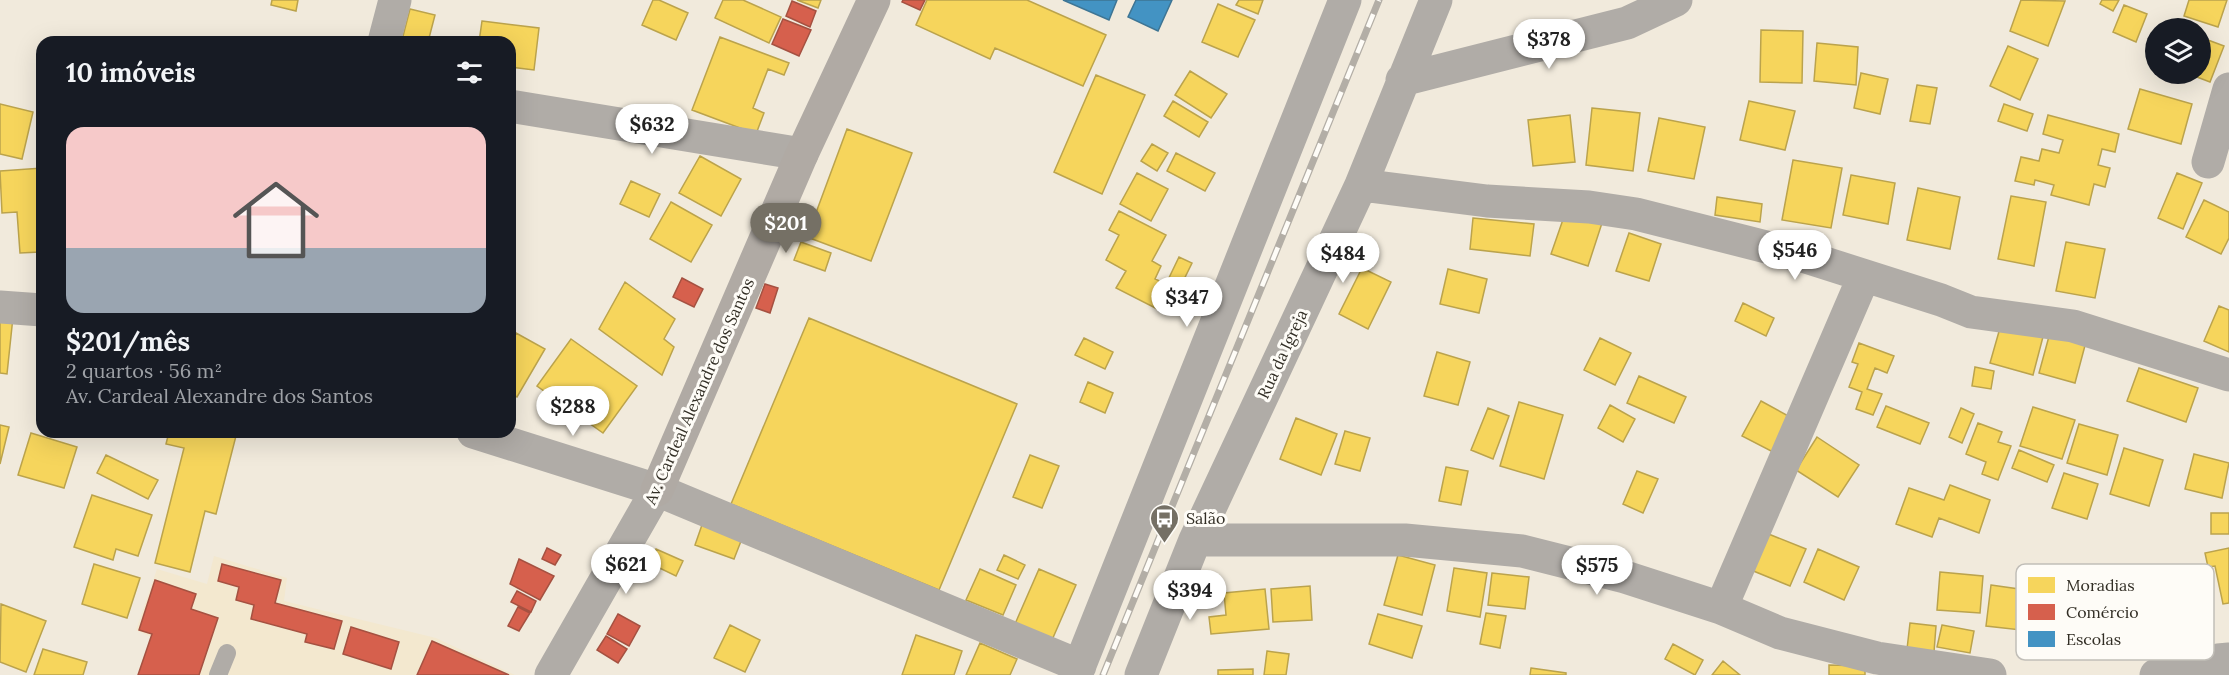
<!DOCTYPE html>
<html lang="pt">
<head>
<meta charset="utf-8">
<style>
  :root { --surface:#171b24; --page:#242831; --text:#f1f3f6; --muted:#9ea1a6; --line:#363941; --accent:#757065 }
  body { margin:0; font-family:Lora,serif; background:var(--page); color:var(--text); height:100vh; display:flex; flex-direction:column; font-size:22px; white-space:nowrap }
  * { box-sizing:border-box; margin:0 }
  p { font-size:20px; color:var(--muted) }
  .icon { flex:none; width:33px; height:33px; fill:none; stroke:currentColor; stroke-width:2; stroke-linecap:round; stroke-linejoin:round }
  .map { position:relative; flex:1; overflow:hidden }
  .side { position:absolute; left:36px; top:36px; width:480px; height:402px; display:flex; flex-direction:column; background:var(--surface); border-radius:18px; box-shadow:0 6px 24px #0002 }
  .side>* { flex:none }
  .controls { position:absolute; left:2145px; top:18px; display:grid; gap:12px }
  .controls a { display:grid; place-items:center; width:66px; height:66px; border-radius:50%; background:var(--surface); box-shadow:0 6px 24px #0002; font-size:30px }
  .price { position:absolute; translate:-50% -51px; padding:0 14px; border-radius:21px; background:#fff; color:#222; font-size:20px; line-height:39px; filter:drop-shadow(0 2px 3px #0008) }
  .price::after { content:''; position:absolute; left:50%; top:36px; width:18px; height:14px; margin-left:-9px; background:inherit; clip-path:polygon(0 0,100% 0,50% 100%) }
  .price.on { background:var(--accent); color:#fff }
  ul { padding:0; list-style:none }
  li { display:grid; align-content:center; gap:12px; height:318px; padding:0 30px }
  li+li { border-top:2px solid var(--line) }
  li span { display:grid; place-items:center; height:186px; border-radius:18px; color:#555 }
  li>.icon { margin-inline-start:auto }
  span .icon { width:108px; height:108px; fill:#fffc; stroke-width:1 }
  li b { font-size:26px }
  h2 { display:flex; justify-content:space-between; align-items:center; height:72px; padding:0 30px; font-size:26px }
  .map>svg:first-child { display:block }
  .built { fill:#f3e8cf }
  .homes { fill:#f6d55c; stroke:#bba34c; stroke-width:1.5 }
  .shops { fill:#d6604d; stroke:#a55141; stroke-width:1.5 }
  .schools { fill:#4393c3; stroke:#3e7594; stroke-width:1.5 }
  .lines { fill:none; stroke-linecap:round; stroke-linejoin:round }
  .lane { stroke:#b0aca7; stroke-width:18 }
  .street { stroke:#b0aca7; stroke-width:33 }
  .secondary { stroke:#b0aaa4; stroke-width:33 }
  .rail-casing { stroke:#b3aea6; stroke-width:7 }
  .rail { stroke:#fefcf7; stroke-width:4.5; stroke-dasharray:14; stroke-linecap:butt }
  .labels { text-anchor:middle; stroke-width:6; stroke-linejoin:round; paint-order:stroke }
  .street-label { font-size:16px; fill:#322e25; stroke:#fefcf7 }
  .poi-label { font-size:16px; fill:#322e25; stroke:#fefcf7; text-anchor:start }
  .key { fill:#fefcf7; stroke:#c1beb8; stroke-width:1.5 }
  .key-label { font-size:16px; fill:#322e25 }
</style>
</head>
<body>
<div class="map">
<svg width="2229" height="675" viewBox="0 0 2229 675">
  <rect width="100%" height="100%" fill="#f1eadc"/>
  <path class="built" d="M214 556 287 578 284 601 436 638 515 675H137L151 637 136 630 157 569 207 584Z"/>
  <path class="homes" d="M272 0H298L296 11 271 5Z
    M653 0H659L688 13 676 40 642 25Z
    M723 0H743L781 17 769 43 715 18Z
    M797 0H821L818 8Z
    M927 0H1027L1106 35 1083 86 995 48 990 59 916 25Z
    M1239 0H1263L1258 14 1236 5Z
    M2021 0 2065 1 2048 46 2010 31Z
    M2102 0H2119L2113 11 2100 4Z
    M2189 0H2227L2218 27 2184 16Z
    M1218 4 1255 20 1238 57 1202 42Z
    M2124 5 2147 14 2136 42 2113 32Z
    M410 9 435 15 428 42 402 40Z
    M482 21 539 28 534 70 510 67V42H479Z
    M1761 30 1803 31 1802 83 1760 82Z
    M720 37 789 63 784 75 768 69 753 108 764 113 756 134 692 110Z
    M2200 37 2224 46 2210 82 2189 74H2200Z
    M1817 43 1858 47 1856 85 1814 81Z
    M2008 46 2038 59 2020 100 1990 86Z
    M1190 71 1227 94 1211 118 1175 95Z
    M1861 73 1888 79 1880 114 1854 108Z
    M1096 75 1145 95 1102 194 1054 172Z
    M1917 85 1937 88 1930 124 1910 121Z
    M2140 89 2192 104 2181 144 2128 129Z
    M1173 101 1208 122 1199 137 1164 116Z
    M1749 101 1795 111 1785 150 1740 140Z
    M0 104 33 112 22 159 0 154Z
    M2004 104 2033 114 2027 131 1998 121Z
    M1592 108 1640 113 1633 171 1586 165Z
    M1570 115 1575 162 1533 166 1528 120Z
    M2048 115 2119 134 2115 152 2102 149 2098 165 2110 168 2105 187 2094 184 2089 205 2051 195 2054 185 2035 180 2034 185 2015 181 2021 157 2039 161 2042 149 2059 153 2063 140 2043 134Z
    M1659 118 1705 127 1694 179 1648 171Z
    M847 129 912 153 871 261 807 237Z
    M1152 144 1168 153 1157 171 1141 161Z
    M1176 153 1215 173 1205 191 1167 171Z
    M700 156 741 179 721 216 679 193Z
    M1793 160 1842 168 1831 228 1782 220Z
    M42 168V190L37 191 40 252 20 253 17 212 2 213 0 171Z
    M1137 173 1168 189 1151 221 1120 204Z
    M2177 173 2202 183 2183 229 2158 218Z
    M1851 175 1895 183 1888 224 1843 215Z
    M631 181 660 194 649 217 620 204Z
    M1918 188 1960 197 1950 249 1907 240Z
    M2011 196 2046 202 2034 266 1998 259Z
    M1717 197 1762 204 1760 222 1715 215Z
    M2204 200 2229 212V238L2221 254 2186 237Z
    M671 202 712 225 691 262 650 239Z
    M1567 208 1603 220 1588 266 1551 254Z
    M1119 211 1166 235 1152 261 1161 266 1155 279 1166 284 1179 257 1192 263 1167 314 1116 288 1126 271 1106 260 1119 235 1109 230Z
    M1473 218 1534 224 1530 256 1470 249Z
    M1629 233 1661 244 1649 281 1616 271Z
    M801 242 831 253 825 271 794 260Z
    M2066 242 2105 249 2095 298 2056 291Z
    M1362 268 1391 282 1368 329 1339 314Z
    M1448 269 1487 279 1479 313 1440 304Z
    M625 282 675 319 664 339 674 347 662 375 599 329Z
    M1743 303 1774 318 1766 336 1735 321Z
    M2219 306 2229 310V352L2204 341Z
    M0 316 13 317 7 374 0 373Z
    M809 318 1017 404 939 590 731 504Z
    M2002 321 2044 333 2033 375 1990 363Z
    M2051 329 2087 338 2075 383 2039 373Z
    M516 333 545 349 517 397 510 393V342Z
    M1084 338 1113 352 1105 369 1075 355Z
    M1600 338 1631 353 1615 385 1584 370Z
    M571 339 637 386 603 433 537 386Z
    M1859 343 1894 356 1887 373 1875 368 1867 389 1882 394 1873 415 1856 409 1862 392 1849 387 1858 364 1852 362Z
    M1437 352 1470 362 1458 405 1424 396Z
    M1975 367 1994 371 1991 389 1972 386Z
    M2139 368 2198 388 2186 422 2127 401Z
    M1639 376 1686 397 1674 423 1627 403Z
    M1088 382 1113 393 1105 413 1080 402Z
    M1761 401 1792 418 1773 452 1742 436Z
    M1519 402 1563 415 1544 479 1500 466Z
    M1610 405 1635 419 1623 442 1598 428Z
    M1886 406 1929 423 1920 444 1877 427Z
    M2033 407 2075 420 2062 459 2020 446Z
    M1488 408 1509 416 1493 459 1471 450Z
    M1961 408 1974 414 1962 443 1949 437Z
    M1296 418 1337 434 1321 475 1280 459Z
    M1978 423 2002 432 1998 442 2011 446 1998 480 1982 474 1986 462 1966 454Z
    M2079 424 2118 435 2107 475 2067 463Z
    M0 425 9 427 0 464Z
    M1345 431 1370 438 1360 471 1335 464Z
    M169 432H237L216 514 205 511 190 572 155 563 184 448 166 444Z
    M31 433 77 447 64 488 18 475Z
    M1817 437 1859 465 1838 497 1796 470Z
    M2124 448 2163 460 2149 506 2110 494Z
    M2019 450 2054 465 2047 482 2012 468Z
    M2194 454 2229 463 2222 498 2185 489Z
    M106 455 158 480 148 499 97 473Z
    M1030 455 1059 466 1042 508 1013 497Z
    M1446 467 1468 471 1461 505 1439 501Z
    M1637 471 1658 479 1643 513 1623 504Z
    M2064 473 2098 484 2087 519 2052 508Z
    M1950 485 1990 500 1979 533 1939 518 1932 537 1896 524 1909 488 1944 500Z
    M92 495 152 515 138 556 116 549 113 560 74 547Z
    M2211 513H2229V534H2211Z
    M703 522 743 536 734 559 695 545Z
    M1766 533 1806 549 1790 586 1751 570Z
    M2229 548V603L2223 604 2215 566 2208 567 2205 553Z
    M656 549 683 561 676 576 649 563Z
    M1818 549 1859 567 1844 600 1804 582Z
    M1004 555 1025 565 1018 579 997 570Z
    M1398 555 1435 565 1422 615 1384 605Z
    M94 564 140 578 127 618 82 604Z
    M1454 568 1487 573 1480 617 1447 611Z
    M980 569 1016 585 1003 615 966 600Z
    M1039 569 1076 585 1052 640 1015 624Z
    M1940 572 1983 576 1980 613 1937 610Z
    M1492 573 1529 577 1525 609 1488 605Z
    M1991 585 2026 590 2021 630 1986 626Z
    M1310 586 1312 620 1273 622 1271 589Z
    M1265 589 1269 629 1211 634 1209 617 1226 615 1224 593Z
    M1 604 46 621 26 672 0 662Z
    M1486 613 1506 616 1500 648 1480 644Z
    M1378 614 1422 626 1412 658 1369 644Z
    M1910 623 1936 626 1934 652 1907 649Z
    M730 625 760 640 745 672 714 658Z
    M1942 625 1974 631 1970 653 1937 647Z
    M916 635 962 651 954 675H902Z
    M980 643 1017 659 1010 675H966Z
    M1673 644 1703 660 1695 675 1665 659Z
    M43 649 87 662 83 675H34Z
    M1267 651 1289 654 1286 675H1264Z
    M1723 661 1740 675H1712Z
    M1829 665 1865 666V675H1829Z
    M1531 668 1566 673V675H1530Z
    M1253 669V675H1218V670Z"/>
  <path class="shops" d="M903 0H925L920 10 902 2Z
    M792 1 816 11 810 27 786 16Z
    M783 19 811 30 799 56 772 44Z
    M682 278 703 289 694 307 673 297Z
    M765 284 778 288 770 313 756 308Z
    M547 548 561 555 555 565 542 559Z
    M519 559 554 576 540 600 510 584Z
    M222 564 281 580 275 603 342 621 334 649 305 642 307 634 251 619 254 605 236 600 239 587 218 581Z
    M155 580 196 594 191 609 218 618 199 675H138L152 634 139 630Z
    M517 591 536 601 531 612 511 602Z
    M518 607 530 613 519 631 508 626Z
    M618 614 640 626 629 646 607 634Z
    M351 627 399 642 391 669 343 654Z
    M606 636 627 649 618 663 597 650Z
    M432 641 509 675H417Z"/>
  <path class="schools" d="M1063 0H1117L1109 20Z
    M1136 0H1172L1158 31 1128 17Z"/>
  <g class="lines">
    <path class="lane" d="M218 675 227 653"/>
    <path class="street" d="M384 42 395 0
      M1402 80 1627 23 1676 0
      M510 106 802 154
      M2208 162 2229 89
      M1361 185 1487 201 1589 207 1636 214 1806 257 1941 300 1971 312 2073 326 2229 375
      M0 307 42 310
      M473 432 657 490 1080 666
      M1195 540H1405L1522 551 1625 577 1721 608 1780 633 1877 658 1990 675
      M1721 608 1864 276
      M551 675 657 490
      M1076 675 1345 0
      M1141 675 1195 540 1361 185 1436 0
      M2156 675 2218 660 2229 659"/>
    <path class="secondary" d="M657 490 802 154 874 0"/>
    <defs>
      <path id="rail" d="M1103 675 1379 0"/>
    </defs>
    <use href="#rail" class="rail-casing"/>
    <use href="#rail" class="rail"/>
  </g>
  <defs>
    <symbol id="bus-pin" viewBox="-11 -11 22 30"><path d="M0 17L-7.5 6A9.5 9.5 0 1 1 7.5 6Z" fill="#757065" stroke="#fefcf7"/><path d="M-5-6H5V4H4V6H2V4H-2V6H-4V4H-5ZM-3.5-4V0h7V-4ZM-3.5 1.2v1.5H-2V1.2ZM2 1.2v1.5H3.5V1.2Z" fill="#fff"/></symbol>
  </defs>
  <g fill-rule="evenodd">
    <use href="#bus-pin" x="1148" y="502" width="33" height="45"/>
  </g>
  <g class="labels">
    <g class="street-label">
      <text transform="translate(1282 354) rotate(-65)" y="6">Rua da Igreja</text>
      <text transform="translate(699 391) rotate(-66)" y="6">Av. Cardeal Alexandre dos Santos</text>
    </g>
    <g class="poi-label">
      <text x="1186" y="524">Salão</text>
    </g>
  </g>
  <rect x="2016" y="564" width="198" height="96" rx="9" class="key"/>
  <rect x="2028" y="577" width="27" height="16" fill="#f6d55c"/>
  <rect x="2028" y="604" width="27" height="16" fill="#d6604d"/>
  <rect x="2028" y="631" width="27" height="16" fill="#4393c3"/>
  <g class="key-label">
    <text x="2066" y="591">Moradias</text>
    <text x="2066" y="618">Comércio</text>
    <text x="2066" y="645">Escolas</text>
  </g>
</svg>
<div class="controls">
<a><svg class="icon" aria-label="layers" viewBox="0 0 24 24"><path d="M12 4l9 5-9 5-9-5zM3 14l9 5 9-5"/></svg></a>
</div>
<b class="price" style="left:1549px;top:70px">$378</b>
<b class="price" style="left:652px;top:155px">$632</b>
<b class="price on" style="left:786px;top:254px">$201</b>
<b class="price" style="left:1795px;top:281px">$546</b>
<b class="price" style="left:1343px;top:284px">$484</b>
<b class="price" style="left:1187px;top:328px">$347</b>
<b class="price" style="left:573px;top:437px">$288</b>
<b class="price" style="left:626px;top:595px">$621</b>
<b class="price" style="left:1597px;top:596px">$575</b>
<b class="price" style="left:1190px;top:621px">$394</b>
<section class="side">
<h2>10 imóveis<svg class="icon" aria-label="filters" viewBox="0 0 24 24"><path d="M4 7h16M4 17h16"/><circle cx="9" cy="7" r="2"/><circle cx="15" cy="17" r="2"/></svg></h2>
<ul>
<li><span style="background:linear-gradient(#f6c9c9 65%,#9aa5b1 0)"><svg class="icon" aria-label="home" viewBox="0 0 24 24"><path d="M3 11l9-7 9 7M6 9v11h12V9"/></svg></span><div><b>$201/mês</b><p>2 quartos · 56 m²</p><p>Av. Cardeal Alexandre dos Santos</p></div></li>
</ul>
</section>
</div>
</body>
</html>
